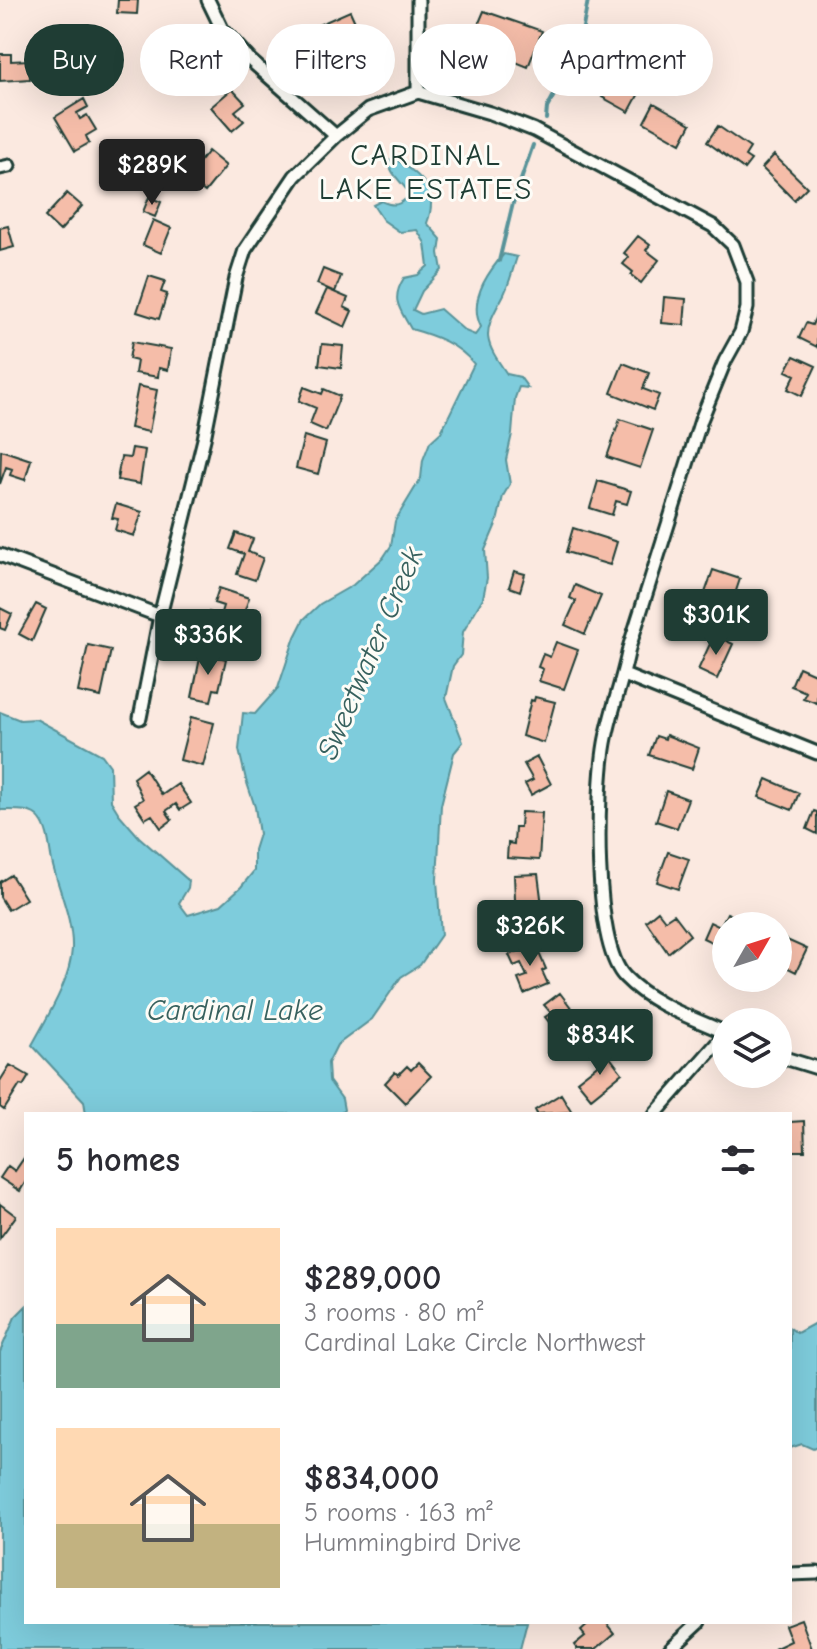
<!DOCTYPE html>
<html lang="en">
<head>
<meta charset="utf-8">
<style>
  :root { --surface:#fff; --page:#f2f2f3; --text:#2b2b33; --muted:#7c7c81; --accent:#1f3d34 }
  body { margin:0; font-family:"Comic Neue",sans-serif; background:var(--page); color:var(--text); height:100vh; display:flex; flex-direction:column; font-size:30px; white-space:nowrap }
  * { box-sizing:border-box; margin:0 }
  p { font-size:26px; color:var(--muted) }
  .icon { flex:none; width:44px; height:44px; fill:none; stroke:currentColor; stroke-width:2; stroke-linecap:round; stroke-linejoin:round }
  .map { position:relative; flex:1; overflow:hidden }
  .details { position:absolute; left:24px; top:1112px; width:768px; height:512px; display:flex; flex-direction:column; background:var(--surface); border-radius:0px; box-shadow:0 8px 32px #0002 }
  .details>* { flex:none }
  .guide { position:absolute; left:24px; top:24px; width:770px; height:72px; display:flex; gap:16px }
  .needle { width:52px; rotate:51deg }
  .controls { position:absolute; left:712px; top:912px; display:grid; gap:16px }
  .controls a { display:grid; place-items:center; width:80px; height:80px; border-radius:50%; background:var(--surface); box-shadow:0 8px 32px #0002; font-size:40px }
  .price { position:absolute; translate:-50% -68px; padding:0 18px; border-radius:8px; background:var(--accent); color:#fff; font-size:26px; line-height:52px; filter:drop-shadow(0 2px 4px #0008) }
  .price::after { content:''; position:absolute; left:50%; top:48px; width:24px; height:18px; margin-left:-12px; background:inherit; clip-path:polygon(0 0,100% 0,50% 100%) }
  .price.current { background:#222; color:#fff }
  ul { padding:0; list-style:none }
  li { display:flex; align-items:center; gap:24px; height:200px; padding:0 32px }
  li span { display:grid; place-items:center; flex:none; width:224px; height:160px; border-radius:0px; color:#555 }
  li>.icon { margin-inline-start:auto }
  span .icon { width:96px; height:96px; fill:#fffc; stroke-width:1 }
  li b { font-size:34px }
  h2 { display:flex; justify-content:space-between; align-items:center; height:96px; padding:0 32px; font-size:34px }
  .pill { padding:0 28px; border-radius:36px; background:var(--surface); box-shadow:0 8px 32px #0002; font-size:28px; line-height:72px }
  .pill.current { background:var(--accent); color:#fff }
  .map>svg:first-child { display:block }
  .water { fill:#7eccdc; stroke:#589399; stroke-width:2 }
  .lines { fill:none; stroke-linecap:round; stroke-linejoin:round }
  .stream { stroke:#589399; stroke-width:4 }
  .building { fill:#f5bda9; stroke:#1f3d34; stroke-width:2 }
  .minor-casing { stroke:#1f3d34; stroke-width:17 }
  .minor { stroke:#fdfcf7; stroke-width:11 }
  .labels { text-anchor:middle; stroke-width:6; stroke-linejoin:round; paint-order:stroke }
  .neighbourhood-label { font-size:30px; letter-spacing:2px; fill:#1f3d34; stroke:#fdfcf7 }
  .water-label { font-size:30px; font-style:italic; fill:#37615e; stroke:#fdfcf7 }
</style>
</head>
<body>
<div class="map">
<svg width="817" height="1649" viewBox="0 0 817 1649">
  <rect width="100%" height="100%" fill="#fbe9e0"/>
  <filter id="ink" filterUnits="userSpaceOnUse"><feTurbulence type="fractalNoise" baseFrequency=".0125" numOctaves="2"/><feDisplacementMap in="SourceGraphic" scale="16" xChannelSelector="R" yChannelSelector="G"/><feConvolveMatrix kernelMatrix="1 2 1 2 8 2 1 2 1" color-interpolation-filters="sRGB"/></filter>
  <g filter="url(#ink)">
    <path class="water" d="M395 159C420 174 440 190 427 223L441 239 439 253 442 270 422 291 413 310 421 314 440 309 465 331 475 335 481 327C468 301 487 273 504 254L517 257C512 271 509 287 501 300 481 335 485 342 507 374L520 377 528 388 519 387 515 398 512 434 506 460 510 484 503 496 497 522 485 550 487 578 483 598 463 632 461 655 453 666 446 698 463 742 454 753 441 805 437 880 441 935 420 965 401 977 372 1019 337 1045 328 1063 329 1081 342 1099 344 1110 340 1114H86L84 1101 32 1045C47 1017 70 982 72 949 73 921 60 893 53 866 49 851 50 832 40 819 32 808 13 810 0 810V712L20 720 36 719 102 755 110 766 111 801 119 814 139 837 189 881 188 888 179 903 188 915 221 905 241 887 254 871V850L259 834 255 807 246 780 239 750 243 713 255 714 278 688 295 637 304 619 320 604 353 585 383 558 391 546 395 521 421 478 423 460 430 442 441 432 474 364C458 344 436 336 411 329 400 309 390 300 404 278L418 275 428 266 425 243 417 230 400 232 383 220 373 205 381 201C394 207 399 206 410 195 403 182 391 176 388 161Z
      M26 1306V1622H527L520 1649H0V1352L15 1317Z
      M817 1322V1447L813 1449 802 1444 790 1448V1328L797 1333Z"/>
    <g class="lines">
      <path class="stream" d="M546 119 547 108 579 49 588 0
        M499 261 513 203 533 145"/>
    </g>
    <path class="building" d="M118 0H138L137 14 117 13Z
      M350 11 360 33 310 55 300 33Z
      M484 11 542 31 528 67 496 54 501 40 476 30Z
      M0 54H11V61L29 60 30 79 0 81Z
      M614 73 642 88 629 112 602 97Z
      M232 89 245 103 235 111 244 121 232 131 211 107Z
      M84 99 88 107 77 113 80 119 87 115 96 130 86 136 89 143 75 151 55 117Z
      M654 103 691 124 681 143 644 122Z
      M718 126 750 148 745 156 751 160 744 169 707 142Z
      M174 147 181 152 172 165 164 160Z
      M208 151 226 166 205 192 187 178Z
      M774 155 807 187 794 200 762 168Z
      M67 193 82 206 60 231 45 217Z
      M149 197 161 202 155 217 143 212Z
      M153 220 171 228 161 253 143 245Z
      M8 226 14 247 0 251V228Z
      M638 236 650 245 646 250 659 260 641 283 631 275 633 272 623 264 629 257 624 253Z
      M323 269 341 276 335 292 317 284Z
      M149 276 165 281 161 292 167 294 159 319 137 312Z
      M327 289 348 298 344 307 352 311 345 327 316 313Z
      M664 297 686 299 684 325 662 323Z
      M817 314V347L799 338 806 323 812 325Z
      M132 342 171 349 168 370 159 368 158 377 135 373 137 361 129 359Z
      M322 344 343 346 341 368 319 365Z
      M794 356 816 366 802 396 788 389 795 375 786 371Z
      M623 363 649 373 643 389 659 395 653 410 611 393Z
      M138 386 157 390 149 432 130 428Z
      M304 387 322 394 324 389 340 396 326 431 310 424 316 408 299 401Z
      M620 419 653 430 640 468 607 457Z
      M304 436 326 443 318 474 296 468Z
      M132 448 145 450 140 484 117 480 121 457 130 458Z
      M1 450 31 460 25 480 10 475 12 469 6 467 0 484Z
      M598 481 631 491 627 504 616 501 612 515 590 508Z
      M116 504 142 512 134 536 115 530 118 519 112 518Z
      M573 528 617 542 610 565 566 552Z
      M236 533 253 539 248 552 263 558 255 580 237 574 244 554 230 549Z
      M713 570 740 579 730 609 721 606 717 619 698 613Z
      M514 571 525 574 520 591 509 587Z
      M575 585 601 596 585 634 565 625 576 601 570 598Z
      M219 588 249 598 236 637 204 626 209 612 220 616 223 606 214 603Z
      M36 604 46 609 32 641 19 634Z
      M0 608 12 614 5 630 0 628Z
      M714 635 733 644 717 679 698 670Z
      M556 642 578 650 564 689 539 681 543 669 538 667 543 654 550 657Z
      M88 645 111 650 101 697 78 692Z
      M201 653 226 659 219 690 214 689 211 701 192 697Z
      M799 667 817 675V703L803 698 806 692 791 686Z
      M535 697 555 702 544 743 522 736 531 700 534 701Z
      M191 717 214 723 203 766 180 760Z
      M666 735 699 748 692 769 649 755 656 736 665 739Z
      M537 757 551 784 531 795 525 784 533 780 524 764Z
      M145 769 162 795 178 784 191 803 180 810 176 804 166 811 172 820 161 828 152 815 145 819 135 804 143 799 133 778Z
      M767 779 799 793 792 810 759 797Z
      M666 791 688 799 677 828 656 821Z
      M814 811 817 812V834L807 829Z
      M521 812 542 813 539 860 507 858 508 843 514 844 515 827H520Z
      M668 852 689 859 678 889 657 882Z
      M538 874 543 913 533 914V924H516L514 875Z
      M11 875 26 899 8 910 0 897V882Z
      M658 911 665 920 674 914 690 935 668 953 646 921Z
      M727 913 741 920 740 926H726V949L703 938 710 922 720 927Z
      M778 936 807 949 796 972 778 963Z
      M535 944 546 969 542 971 548 984 524 994 518 979 527 976 521 963 514 966 509 955Z
      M560 993 585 1026 569 1038 558 1023 553 1027 545 1017 551 1013 544 1005Z
      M609 1056 622 1073 591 1098 577 1081Z
      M418 1063 431 1076 405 1103 385 1083 395 1072 398 1075 407 1066 411 1070Z
      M10 1065 29 1076 23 1086 20 1085 4 1110 0 1107V1081Z
      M561 1094 572 1112 537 1114 535 1110Z
      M804 1121 805 1151H790V1122Z
      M26 1155V1181L20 1191 0 1178 8 1166 15 1171Z
      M0 1204 16 1216 0 1238Z
      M801 1619 812 1649H774L791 1641 785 1625Z
      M591 1622H606L615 1633 596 1649H577L574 1645 585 1636 581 1631Z"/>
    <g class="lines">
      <defs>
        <path id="minor" d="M208 0 222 29 250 60 336 136
          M418 92V0
          M0 168 9 166
          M0 555 160 616
          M624 675 817 753
          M140 718 160 616 204 439 236 278 245 250 295 176 336 136 368 110 418 92 490 113 534 130 713 226 733 245 747 282V308L741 332 725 361 701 420 629 648C623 680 611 710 605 743 597 789 592 943 625 977 652 1005 691 1017 726 1033
          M778 1056 817 1068
          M655 1114 726 1033
          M790 1574 817 1573
          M670 1649 699 1622"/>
      </defs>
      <use href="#minor" class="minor-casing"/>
      <use href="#minor" class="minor"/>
    </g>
  </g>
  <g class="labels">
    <g class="neighbourhood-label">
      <text x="426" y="165">CARDINAL<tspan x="426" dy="34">LAKE ESTATES</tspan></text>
    </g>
    <g class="water-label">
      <text transform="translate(370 653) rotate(-67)" y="10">Sweetwater Creek</text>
      <text x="235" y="1020">Cardinal Lake</text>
    </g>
  </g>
</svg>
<div class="controls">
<a><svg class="needle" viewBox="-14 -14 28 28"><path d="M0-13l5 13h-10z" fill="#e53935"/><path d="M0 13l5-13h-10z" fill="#7c7c81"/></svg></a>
<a><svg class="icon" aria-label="layers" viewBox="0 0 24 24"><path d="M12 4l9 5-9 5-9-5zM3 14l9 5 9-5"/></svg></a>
</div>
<b class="price current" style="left:152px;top:207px">$289K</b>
<b class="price" style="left:716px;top:657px">$301K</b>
<b class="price" style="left:208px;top:677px">$336K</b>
<b class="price" style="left:530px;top:968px">$326K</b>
<b class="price" style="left:600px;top:1077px">$834K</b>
<div class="guide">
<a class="pill current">Buy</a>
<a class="pill">Rent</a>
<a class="pill">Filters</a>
<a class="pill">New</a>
<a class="pill">Apartment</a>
</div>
<section class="details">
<h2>5 homes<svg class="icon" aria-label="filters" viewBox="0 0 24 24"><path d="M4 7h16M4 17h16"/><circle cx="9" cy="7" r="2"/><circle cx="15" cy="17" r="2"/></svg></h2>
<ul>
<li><span style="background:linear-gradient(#ffd9b3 60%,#7fa58c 0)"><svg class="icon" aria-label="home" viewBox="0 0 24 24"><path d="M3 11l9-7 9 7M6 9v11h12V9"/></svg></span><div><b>$289,000</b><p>3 rooms · 80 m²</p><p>Cardinal Lake Circle Northwest</p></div></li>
<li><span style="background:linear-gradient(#ffd9b3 60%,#c2b280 0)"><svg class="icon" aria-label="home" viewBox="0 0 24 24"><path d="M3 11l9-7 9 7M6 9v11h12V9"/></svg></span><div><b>$834,000</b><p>5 rooms · 163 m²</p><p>Hummingbird Drive</p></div></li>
</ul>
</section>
</div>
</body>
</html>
